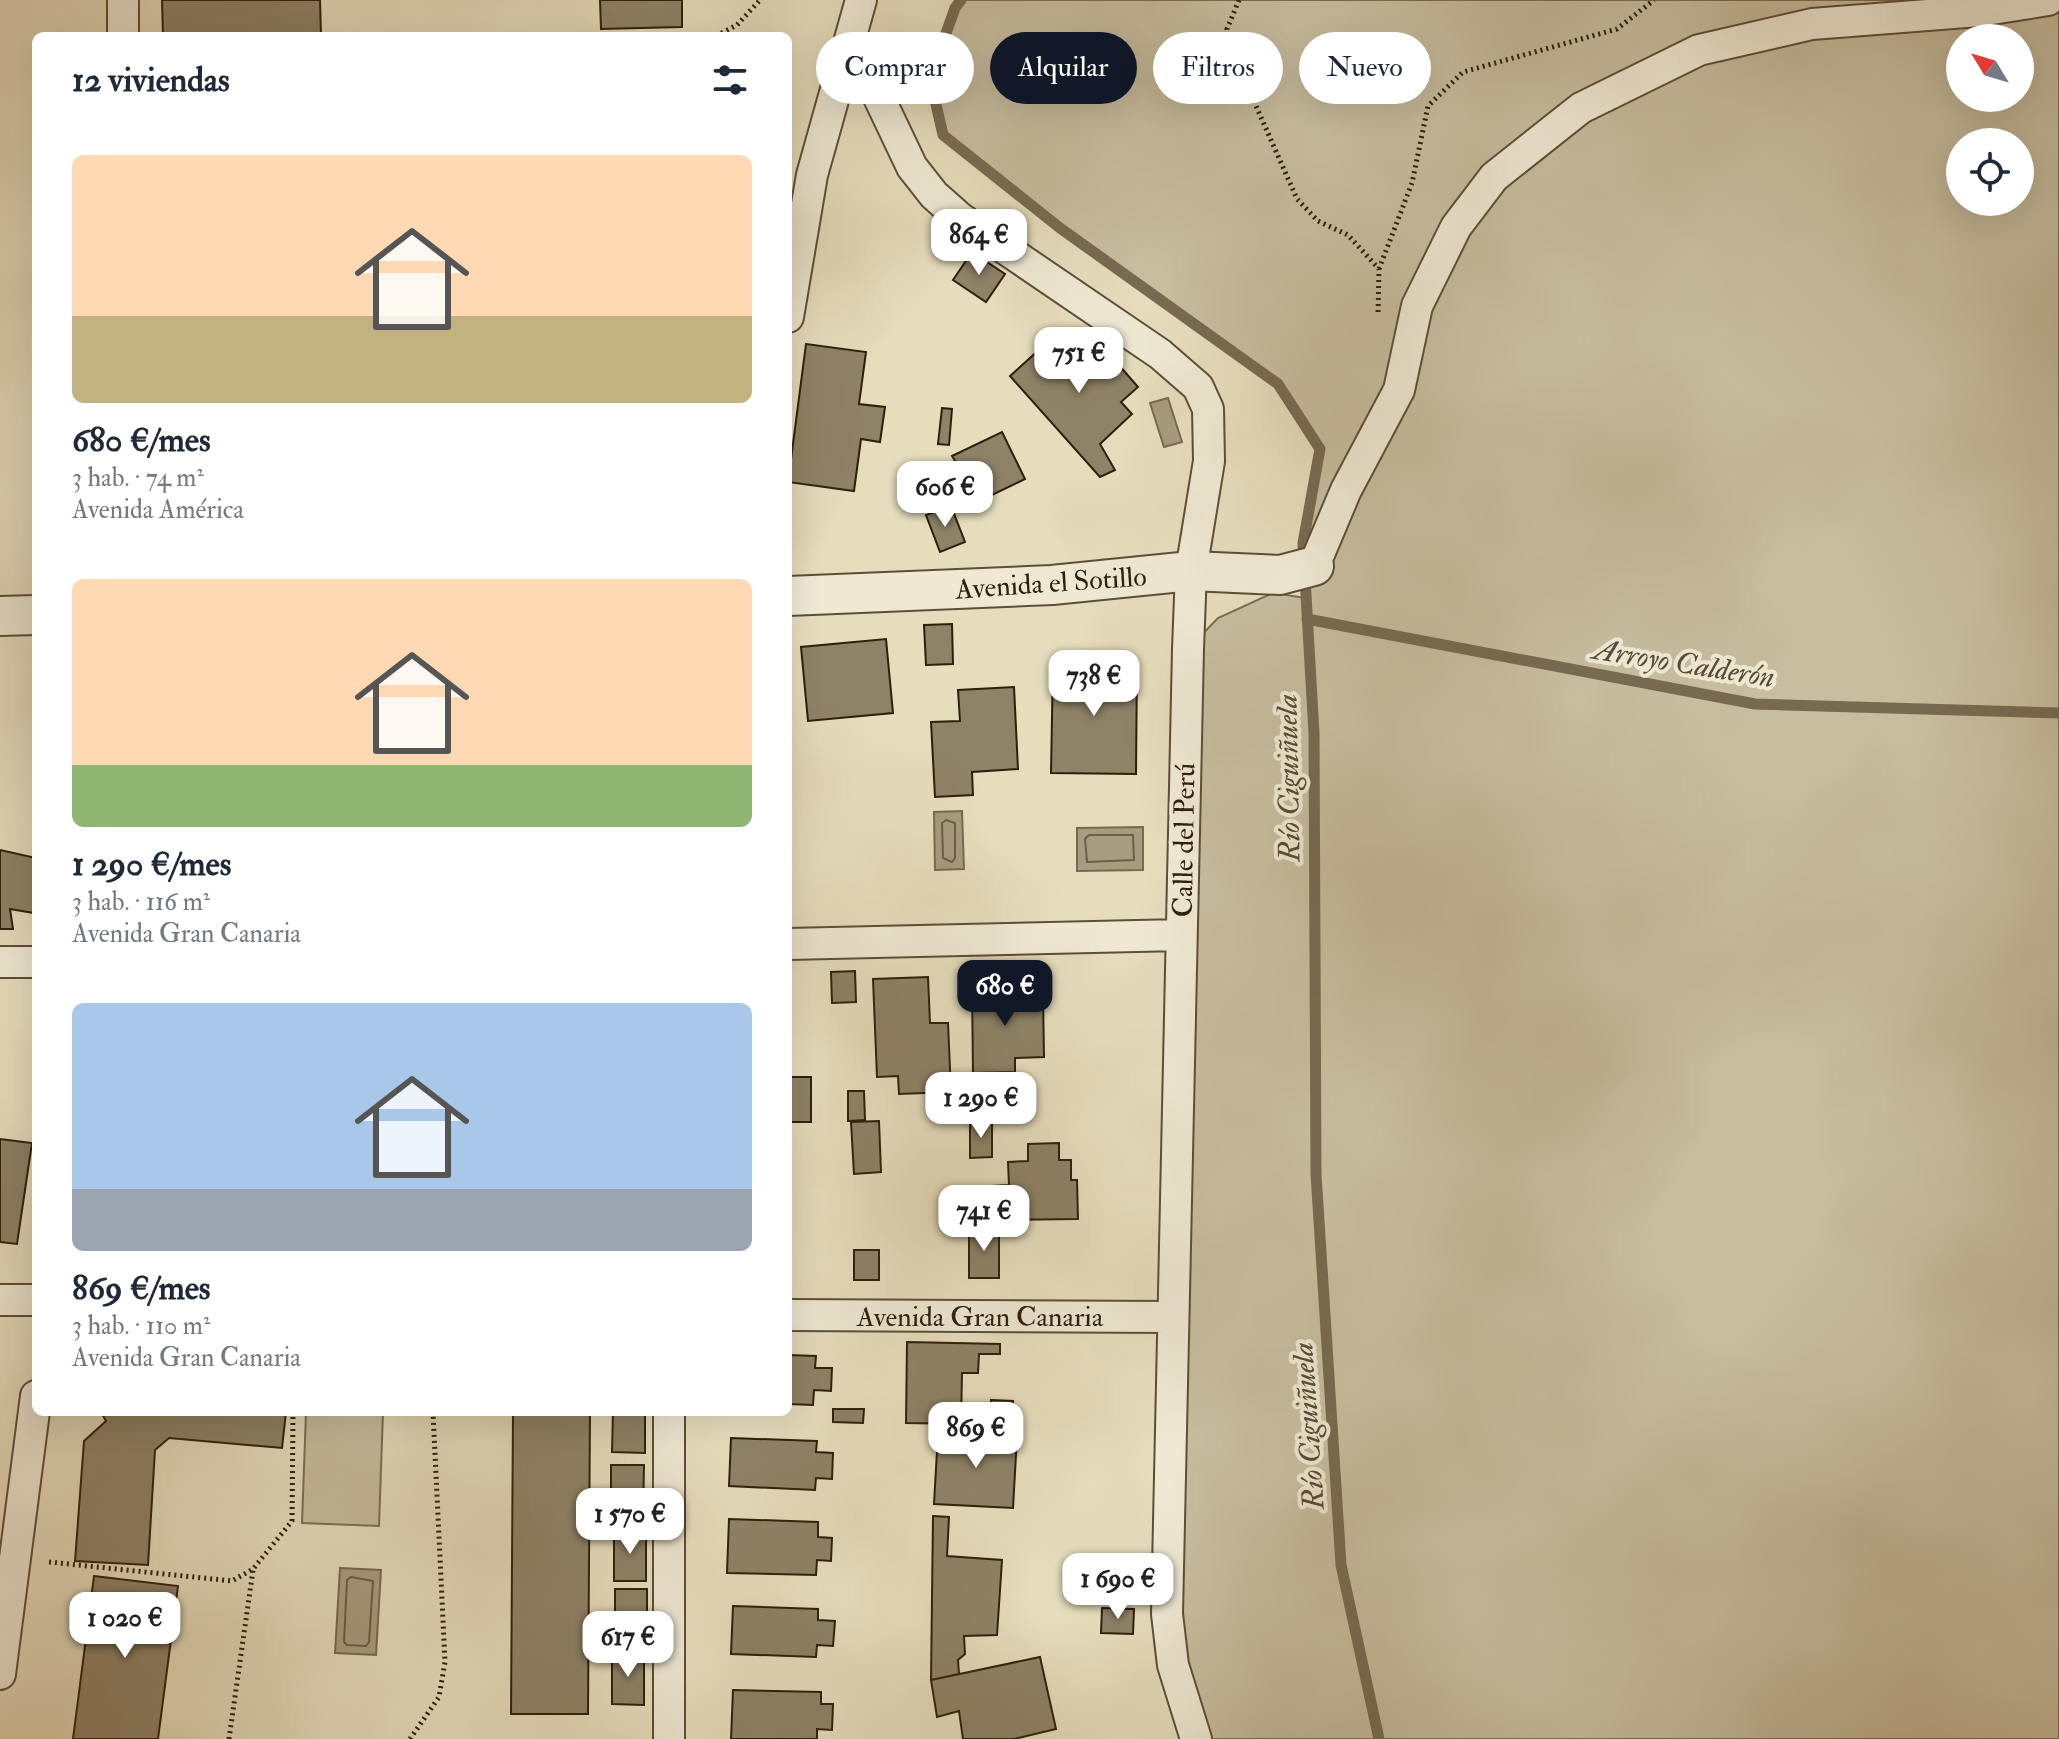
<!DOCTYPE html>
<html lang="es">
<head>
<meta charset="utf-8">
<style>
  :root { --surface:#fff; --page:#f2f2f3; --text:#1f2937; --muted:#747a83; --accent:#111827 }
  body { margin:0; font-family:"IM FELL Double Pica",serif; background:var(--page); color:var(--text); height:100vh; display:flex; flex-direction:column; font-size:30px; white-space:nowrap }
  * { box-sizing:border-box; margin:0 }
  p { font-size:26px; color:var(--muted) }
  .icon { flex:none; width:44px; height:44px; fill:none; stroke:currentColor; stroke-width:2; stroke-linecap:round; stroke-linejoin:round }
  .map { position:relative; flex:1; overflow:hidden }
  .details { position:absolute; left:32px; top:32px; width:760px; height:1384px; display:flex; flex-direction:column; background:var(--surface); border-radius:12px; box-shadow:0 8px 32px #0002 }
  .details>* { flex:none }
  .banner { position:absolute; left:816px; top:32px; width:760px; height:72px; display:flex; gap:16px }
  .needle { width:52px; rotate:308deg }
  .fabs { position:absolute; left:1946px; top:24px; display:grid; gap:16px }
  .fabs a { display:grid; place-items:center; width:88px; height:88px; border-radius:50%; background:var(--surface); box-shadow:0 8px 32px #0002; font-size:40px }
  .price { position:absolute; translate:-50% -68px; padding:0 18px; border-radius:16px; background:#fff; color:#222; font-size:26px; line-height:52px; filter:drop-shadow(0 2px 4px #0008) }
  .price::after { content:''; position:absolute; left:50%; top:48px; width:24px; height:18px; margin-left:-12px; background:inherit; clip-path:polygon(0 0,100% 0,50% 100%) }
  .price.selected { background:var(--accent); color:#fff }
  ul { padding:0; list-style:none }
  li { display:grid; align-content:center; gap:16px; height:424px; padding:0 40px }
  li span { display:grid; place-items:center; height:248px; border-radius:12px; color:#555 }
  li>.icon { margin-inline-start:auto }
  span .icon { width:144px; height:144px; fill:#fffc; stroke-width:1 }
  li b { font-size:34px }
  h2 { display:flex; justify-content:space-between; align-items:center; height:96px; padding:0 40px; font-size:34px }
  .tag { padding:0 28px; border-radius:36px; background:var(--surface); box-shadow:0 8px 32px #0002; font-size:28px; line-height:72px }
  .tag.selected { background:var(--accent); color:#fff }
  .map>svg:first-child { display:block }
  .green { fill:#c7bd9f; stroke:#7a6e54; stroke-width:2; fill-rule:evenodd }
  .water { fill:#a79c80; stroke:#776a51; stroke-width:2 }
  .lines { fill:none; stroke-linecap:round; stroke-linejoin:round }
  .shore { stroke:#6a5e45; stroke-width:2 }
  .stream { stroke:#776a51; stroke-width:11 }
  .building { fill:#8e8267; stroke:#2e1f0a; stroke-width:2 }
  .minor-casing { stroke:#5c4e37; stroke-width:34 }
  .tertiary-casing { stroke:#5c4e37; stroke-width:42 }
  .path { stroke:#2e1f0a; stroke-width:5; stroke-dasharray:2 4; stroke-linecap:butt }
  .minor { stroke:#efe9d4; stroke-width:30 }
  .tertiary { stroke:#efe9d4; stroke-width:38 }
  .labels { text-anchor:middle; stroke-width:8; stroke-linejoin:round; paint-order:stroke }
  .street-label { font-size:28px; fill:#2e1f0a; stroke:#efe9d4 }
  .water-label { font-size:30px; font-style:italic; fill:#584b33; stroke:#efe9d4 }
</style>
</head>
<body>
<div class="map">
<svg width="2059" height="1739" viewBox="0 0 2059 1739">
  <rect width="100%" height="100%" fill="#e6ddbd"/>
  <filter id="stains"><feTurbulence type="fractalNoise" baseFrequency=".0025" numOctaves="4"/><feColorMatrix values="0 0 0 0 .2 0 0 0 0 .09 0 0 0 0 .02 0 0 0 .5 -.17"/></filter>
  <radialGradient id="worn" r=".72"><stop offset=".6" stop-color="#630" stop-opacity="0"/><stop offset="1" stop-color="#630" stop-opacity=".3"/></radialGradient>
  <path class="green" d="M961 0H2059V1739H1196L1173 1665 1188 649 1218 618 1273 593 1306 598 1303 543 1320 449 1277 384 1060 228 943 135 930 78 955 8ZM1960 38H2020V98H1960ZM1960 142H2020V202H1960Z
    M306 1412H383L379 1526 302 1523Z"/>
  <path class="water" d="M1168 398 1182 442 1164 447 1150 403Z
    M962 811 964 869 935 870 934 812Z
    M1143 827V870L1077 871V828Z
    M340 1568 381 1570 376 1655 335 1653Z"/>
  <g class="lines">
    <path class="shore" d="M946 820 955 823V858L952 862 943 858 942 823Z
      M1089 835H1133L1134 860 1087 862 1085 839Z
      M351 1577 373 1581 369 1642 366 1646 347 1645 344 1642 347 1580Z"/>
    <path class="stream" d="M961 0 955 8 930 78 943 135 1060 228 1278 384 1320 449 1303 543 1314 733 1316 1174 1341 1565 1379 1739
      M1307 619 1755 704 2059 713"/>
  </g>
  <path class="building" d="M162 0H320L321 36H163Z
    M600 0H682V27L601 29Z
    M972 252 1005 274 986 302 953 280Z
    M1060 331 1081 354 1097 340 1138 387 1121 402 1132 414 1100 444 1115 470 1100 477 1010 376Z
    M806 344 866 352 859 404 885 407 880 442 861 439 854 491 788 482Z
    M942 408 952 409 949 445 938 444Z
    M1002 432 1025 479 986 498 981 487 937 507 924 480 957 464 952 456Z
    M951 506 965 542 940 552 926 515Z
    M952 624 953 664 926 665 924 625Z
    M886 639 893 713 808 721 801 647Z
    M1053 662H1137L1136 774 1051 773Z
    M1014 687 1018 769 972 772 973 795 935 797 931 722 960 721 958 690Z
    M0 850 36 858 34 913 10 909 13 929H0Z
    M855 971 856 1002 832 1003 831 972Z
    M928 977 930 1023H948L951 1092 899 1094 898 1076 877 1077 873 979Z
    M1018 986V995L1043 994 1044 1057 1015 1058V1072L973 1073 972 987Z
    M788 1077H811V1122H788Z
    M848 1091H864L865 1120 848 1121Z
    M879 1121 881 1172 854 1174 851 1122Z
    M970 1123H992V1157L970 1158Z
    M0 1139 32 1143 17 1244 0 1242Z
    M1059 1143V1160H1071V1180H1077L1078 1219 992 1220V1186L1009 1185 1008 1162 1028 1161V1144Z
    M969 1228H999V1278H969Z
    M854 1250H879V1280H854Z
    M907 1342 1000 1344V1354H979L978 1373H962L961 1424 906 1423Z
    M788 1355 816 1356 815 1368H832L831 1391 814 1390 813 1405 788 1404Z
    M991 1400 1013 1401 1011 1423 990 1422Z
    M833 1409H864L863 1423 833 1422Z
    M286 1412 282 1448 169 1438 155 1450 148 1565 75 1561 84 1441 106 1421 101 1412Z
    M513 1412H590L588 1714H511Z
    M613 1412H645V1453L612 1452Z
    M938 1433 1017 1437 1013 1508 934 1504Z
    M731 1438 817 1441 816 1452 833 1453 832 1479 816 1478 815 1490 729 1486Z
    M611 1465H644L643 1516H611Z
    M933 1516 949 1517 947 1556 1002 1560 997 1635 964 1636 965 1654 958 1660 959 1674 931 1680Z
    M729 1519 818 1522V1537L832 1538 831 1561 817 1560 816 1575 727 1573Z
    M614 1530H646V1581H614Z
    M94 1576 178 1586 158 1739H73Z
    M615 1589H647V1640H615Z
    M733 1606 818 1609V1620L835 1621 833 1646 817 1645 816 1657 731 1654Z
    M1102 1608 1134 1609 1133 1634 1101 1633Z
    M612 1653 644 1654V1705L612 1704Z
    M1040 1657 1056 1729 1014 1739H963L959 1711 937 1717 931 1680Z
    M733 1690 821 1692V1704H833L832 1730 817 1729V1739H731Z"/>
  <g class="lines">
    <defs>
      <path id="minor" d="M123 0V36
        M845 56 873 85 912 167 934 195 960 218 1160 354 1198 387 1208 409 1209 461 1191 571 1188 649 1167 1614 1173 1665 1196 1739
        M788 317 812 175 861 0
        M1314 566 1346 490 1399 390 1417 306 1456 227 1494 177 1581 108 1699 50 1812 24 1979 11 2048 0
        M788 944 1181 935
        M0 962H36
        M0 1300H36
        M788 1315 1171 1317
        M0 1674 36 1396
        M669 1739V1412"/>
      <path id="tertiary" d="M788 596 1052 585 1191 571 1280 575 1314 566
        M0 616 36 615"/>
    </defs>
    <use href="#minor" class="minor-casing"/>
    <use href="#tertiary" class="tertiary-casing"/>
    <path class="path" d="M1239 0 1227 29 1238 65 1297 199 1318 221 1348 235 1379 269 1378 315
      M716 36 737 25 760 0
      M1379 269 1412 183 1428 106 1463 72 1617 29 1654 0
      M49 1562 232 1581 253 1569 292 1521 293 1412
      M229 1739 253 1570
      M410 1739 439 1697 445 1662 433 1412"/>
    <use href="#minor" class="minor"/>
    <use href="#tertiary" class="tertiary"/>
  </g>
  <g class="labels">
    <g class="street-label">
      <text transform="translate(1051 582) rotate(-4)" y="10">Avenida el Sotillo</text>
      <text transform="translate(1183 840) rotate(-89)" y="10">Calle del Perú</text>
      <text x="980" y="1326">Avenida Gran Canaria</text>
    </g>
    <g class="water-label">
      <text transform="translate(1684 663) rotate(9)" y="10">Arroyo Calderón</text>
      <text transform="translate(1288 778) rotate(-91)" y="10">Río Ciguiñuela</text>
      <text transform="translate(1308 1426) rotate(-94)" y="10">Río Ciguiñuela</text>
    </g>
  </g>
  <rect width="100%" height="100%" filter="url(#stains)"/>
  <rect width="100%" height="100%" fill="url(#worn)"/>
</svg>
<div class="fabs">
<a><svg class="needle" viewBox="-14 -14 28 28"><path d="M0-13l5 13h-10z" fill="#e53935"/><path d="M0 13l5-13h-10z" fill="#747a83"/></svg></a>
<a><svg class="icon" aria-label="locate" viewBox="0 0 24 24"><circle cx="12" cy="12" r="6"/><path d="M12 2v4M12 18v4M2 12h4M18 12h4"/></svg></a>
</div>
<b class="price" style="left:979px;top:277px">864 €</b>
<b class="price" style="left:1079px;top:395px">751 €</b>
<b class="price" style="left:945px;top:529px">606 €</b>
<b class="price" style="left:1094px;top:718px">738 €</b>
<b class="price selected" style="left:1005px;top:1028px">680 €</b>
<b class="price" style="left:981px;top:1140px">1 290 €</b>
<b class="price" style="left:984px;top:1253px">741 €</b>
<b class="price" style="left:976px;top:1470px">869 €</b>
<b class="price" style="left:630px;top:1556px">1 570 €</b>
<b class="price" style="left:1118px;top:1621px">1 690 €</b>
<b class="price" style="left:125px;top:1660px">1 020 €</b>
<b class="price" style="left:628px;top:1679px">617 €</b>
<div class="banner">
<a class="tag">Comprar</a>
<a class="tag selected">Alquilar</a>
<a class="tag">Filtros</a>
<a class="tag">Nuevo</a>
</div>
<section class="details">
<h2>12 viviendas<svg class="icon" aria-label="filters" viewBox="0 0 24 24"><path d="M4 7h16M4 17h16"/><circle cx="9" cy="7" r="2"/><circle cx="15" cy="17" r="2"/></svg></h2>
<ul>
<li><span style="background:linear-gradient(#ffd9b3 65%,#c2b280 0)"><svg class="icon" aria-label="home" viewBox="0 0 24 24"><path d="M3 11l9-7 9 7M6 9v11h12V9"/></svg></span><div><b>680 €/mes</b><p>3 hab. · 74 m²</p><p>Avenida América</p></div></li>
<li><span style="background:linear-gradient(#ffd9b3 75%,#8fb573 0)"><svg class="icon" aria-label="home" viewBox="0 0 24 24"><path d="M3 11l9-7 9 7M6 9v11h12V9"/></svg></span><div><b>1 290 €/mes</b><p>3 hab. · 116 m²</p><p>Avenida Gran Canaria</p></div></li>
<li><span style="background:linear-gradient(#a9c7e8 75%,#9aa5b1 0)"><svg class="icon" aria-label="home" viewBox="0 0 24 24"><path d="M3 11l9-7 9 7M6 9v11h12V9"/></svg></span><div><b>869 €/mes</b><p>3 hab. · 110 m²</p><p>Avenida Gran Canaria</p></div></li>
</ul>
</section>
</div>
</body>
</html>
